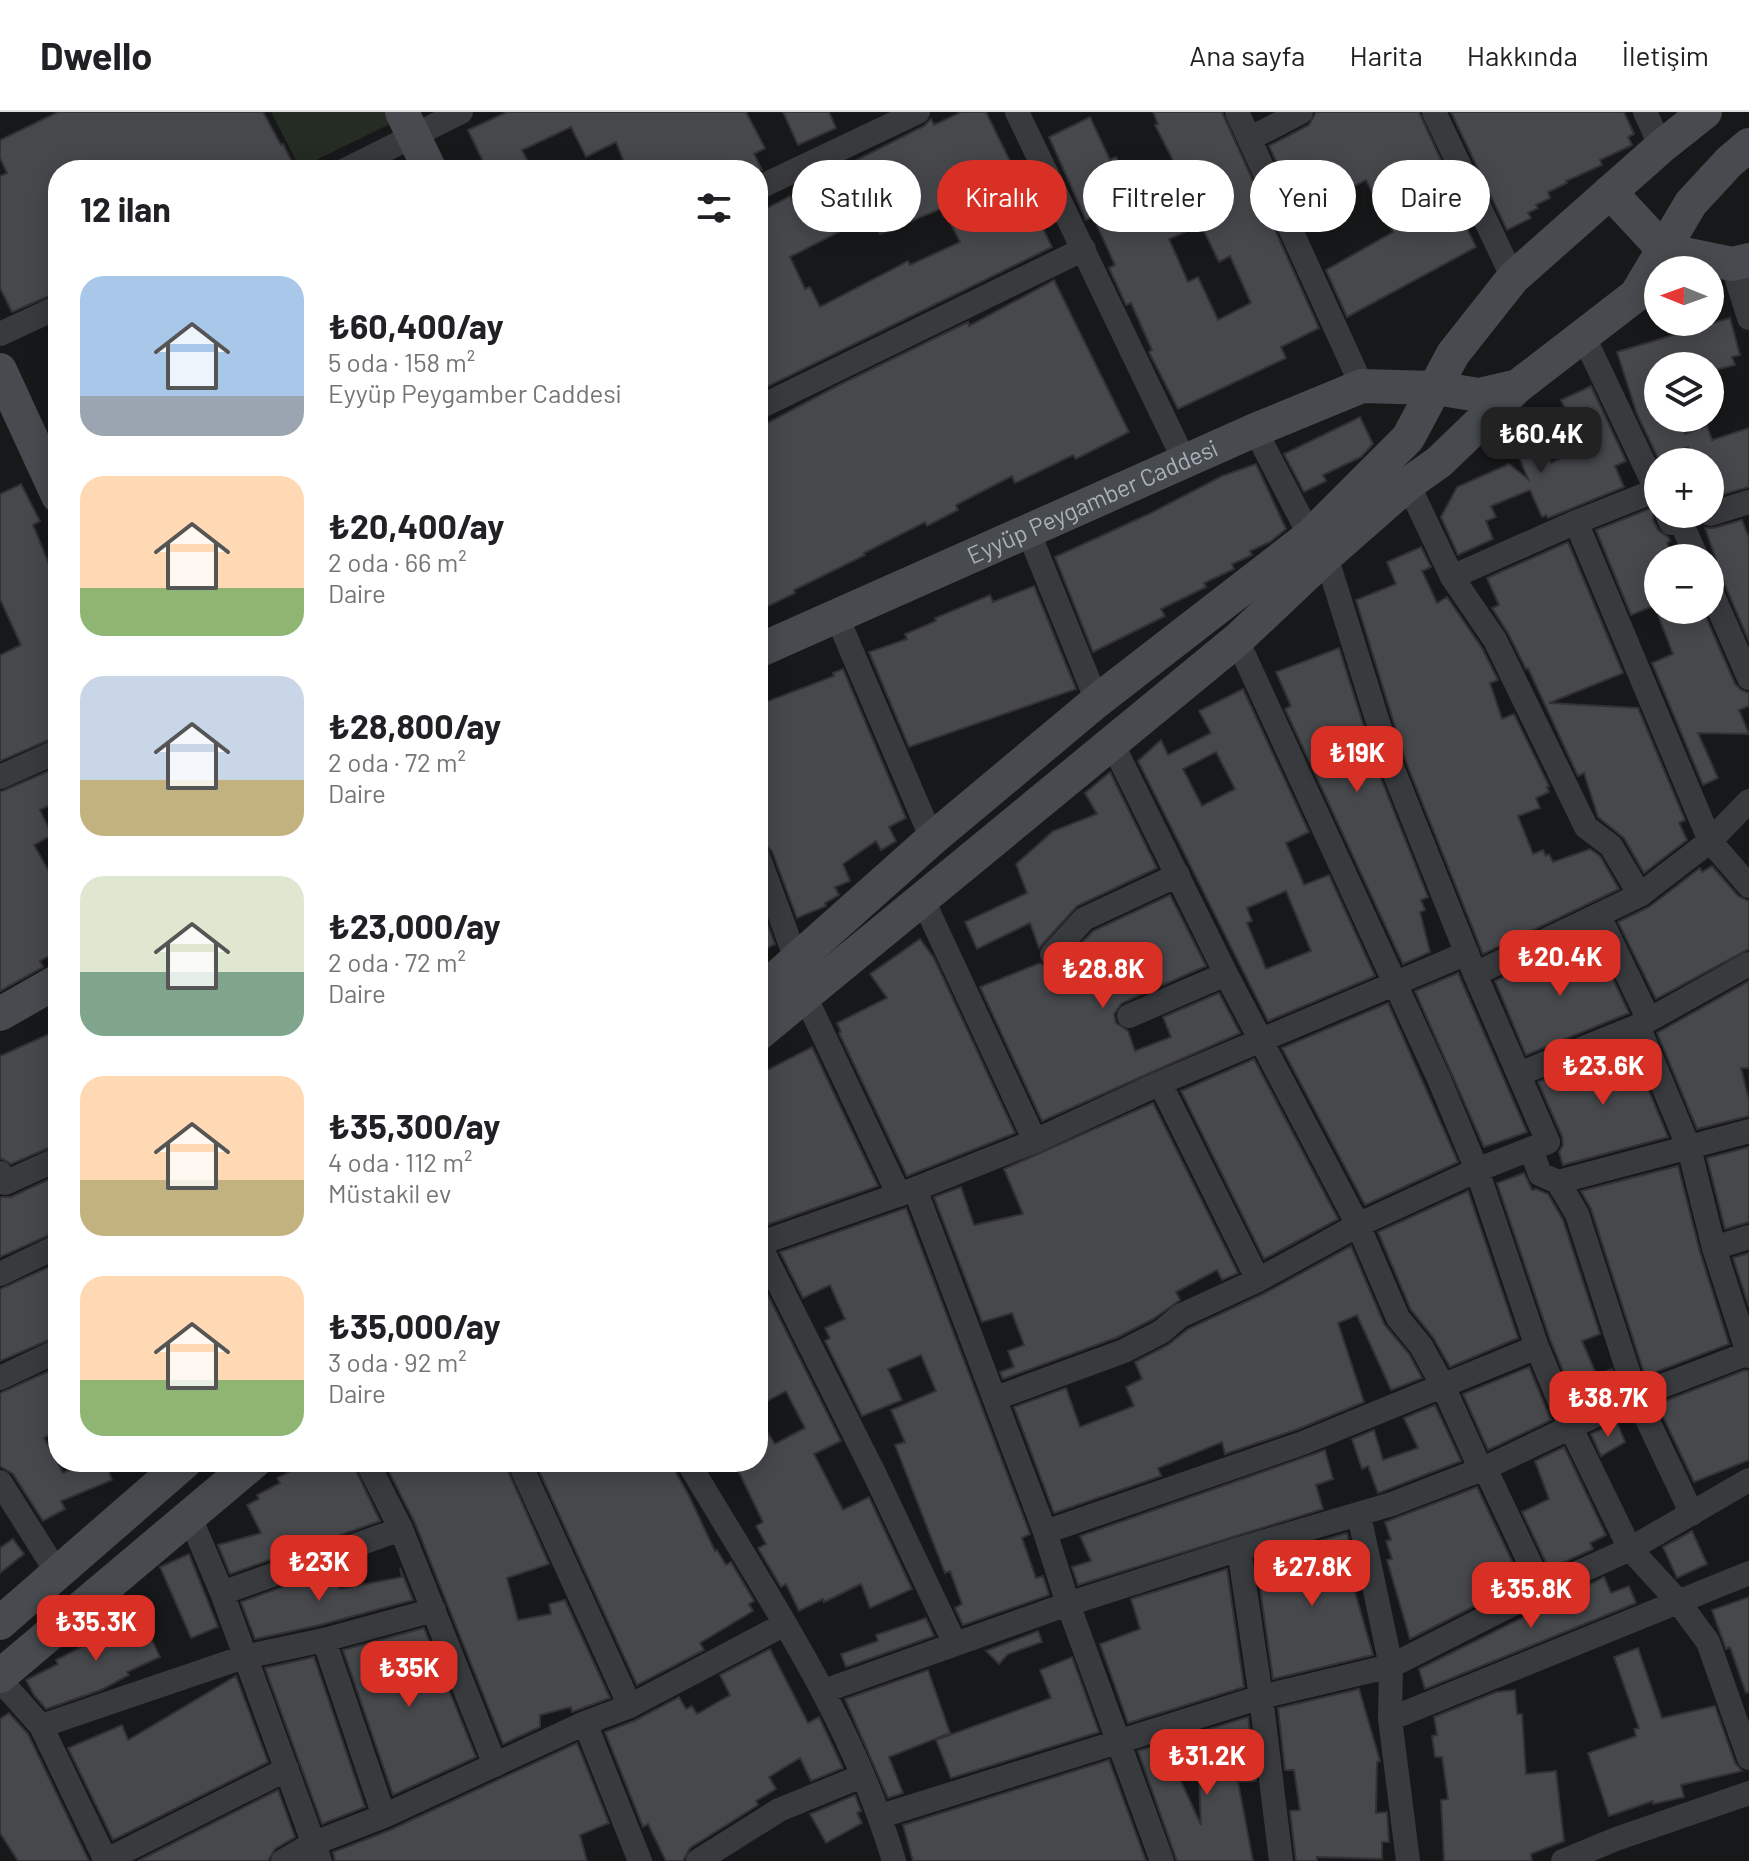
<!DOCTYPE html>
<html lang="tr">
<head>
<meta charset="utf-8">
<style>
  :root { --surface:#fff; --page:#f2f2f2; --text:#202124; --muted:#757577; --line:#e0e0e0; --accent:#d93025 }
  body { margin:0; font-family:Barlow,sans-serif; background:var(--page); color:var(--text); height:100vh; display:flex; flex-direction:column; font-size:30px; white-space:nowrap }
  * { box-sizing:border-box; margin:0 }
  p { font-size:26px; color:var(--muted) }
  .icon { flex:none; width:44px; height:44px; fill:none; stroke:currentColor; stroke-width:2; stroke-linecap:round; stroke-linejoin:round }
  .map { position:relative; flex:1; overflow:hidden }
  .side { position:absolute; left:48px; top:48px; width:720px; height:1312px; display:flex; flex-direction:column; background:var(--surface); border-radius:32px; box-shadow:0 4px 20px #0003 }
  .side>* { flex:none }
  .guide { position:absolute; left:792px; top:48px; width:760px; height:72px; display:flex; gap:16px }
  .needle { width:52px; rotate:271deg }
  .fabs { position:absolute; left:1644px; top:144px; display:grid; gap:16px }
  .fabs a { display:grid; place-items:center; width:80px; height:80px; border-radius:50%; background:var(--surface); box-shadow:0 4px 20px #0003; font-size:40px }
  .price { position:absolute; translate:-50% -68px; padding:0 18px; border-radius:16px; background:var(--accent); color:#fff; font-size:26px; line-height:52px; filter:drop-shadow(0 2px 4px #0008) }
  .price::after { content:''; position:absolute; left:50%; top:48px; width:24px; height:18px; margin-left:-12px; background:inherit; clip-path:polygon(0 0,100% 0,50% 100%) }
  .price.selected { background:#222; color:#fff }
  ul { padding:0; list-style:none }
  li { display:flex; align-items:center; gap:24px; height:200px; padding:0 32px }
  li span { display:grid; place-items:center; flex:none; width:224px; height:160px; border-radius:24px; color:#555 }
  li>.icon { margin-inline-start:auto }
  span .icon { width:96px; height:96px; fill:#fffc; stroke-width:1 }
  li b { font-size:34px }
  h2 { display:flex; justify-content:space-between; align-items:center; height:96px; padding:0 32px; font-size:34px }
  .pill { padding:0 28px; border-radius:36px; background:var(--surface); box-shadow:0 4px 20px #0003; font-size:28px; line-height:72px }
  .pill.selected { background:var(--accent); color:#fff }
  header { display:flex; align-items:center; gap:48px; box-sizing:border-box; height:112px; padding:0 40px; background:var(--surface); border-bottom:2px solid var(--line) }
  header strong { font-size:38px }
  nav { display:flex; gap:44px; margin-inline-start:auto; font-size:28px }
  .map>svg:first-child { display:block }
  .green { fill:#242c24 }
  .building { fill:#46484c; stroke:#323235; stroke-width:2; fill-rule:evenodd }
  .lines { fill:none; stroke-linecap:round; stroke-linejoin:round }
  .street { stroke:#393a3e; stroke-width:24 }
  .secondary { stroke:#474a4e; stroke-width:34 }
  .labels { text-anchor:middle; stroke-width:7; stroke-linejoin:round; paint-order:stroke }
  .street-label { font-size:24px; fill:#aab1b9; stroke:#121314 }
</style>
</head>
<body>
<header>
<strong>Dwello</strong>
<nav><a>Ana sayfa</a><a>Harita</a><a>Hakkında</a><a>İletişim</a></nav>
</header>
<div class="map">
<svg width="1749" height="1749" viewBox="0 0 1749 1749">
  <rect width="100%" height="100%" fill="#171819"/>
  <path class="green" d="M271 0H392L396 9 300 56Z"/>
  <path class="building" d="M58 0H263L281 33 283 32 296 58H58V180L12 200 0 176V64L7 61 0 46V28Z
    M507 0H746L765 36 754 42 762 58H627L616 30 586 45 571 15 522 38 532 58H487L468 18Z
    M783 0H829L836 16 798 33Z
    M961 0H986L1052 135 758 279V101L790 84 802 108 827 96 815 69 924 14 931 7 934 13ZM943 96 960 130 910 153 908 149 820 195 810 175 805 177 790 145 872 103 880 122Z
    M1153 0H1222L1319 216 1281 235 1286 246 1178 297 1149 240 1152 238 1131 191 1126 193 1109 156 1115 153 1093 105 1086 108 1049 25 1090 5 1110 48 1116 45 1136 89 1183 68 1155 13 1158 12ZM1201 113 1219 150 1230 144 1251 191 1218 208 1198 165 1188 170 1169 127Z
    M1316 0H1419L1457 83 1452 86 1476 135 1347 205 1326 158 1393 120 1366 68 1300 102 1269 34 1309 13Z
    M1451 0H1624L1634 22 1628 25 1632 33 1600 48 1602 53 1566 69 1567 71 1548 80 1550 86 1536 93 1538 96 1528 101 1531 106 1507 118Z
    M1054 168 1129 320 1076 347 1073 343 1015 371 1012 364 956 393 958 398 927 414 925 410 864 441 865 443 794 478 795 481 758 499V316L839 273 968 210 969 214Z
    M1730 206 1740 243 1732 245 1735 253 1711 259 1710 254H1658V306H1680L1685 322 1707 314 1712 328 1749 316V375L1710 386V350H1693L1688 335 1658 346 1637 302 1617 240Z
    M1591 274 1626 349 1615 354 1624 375 1548 406 1546 403 1542 405 1530 378 1491 394 1496 405 1486 409 1493 427 1458 443 1441 405 1457 375 1509 352 1528 367 1509 319 1535 309 1551 351 1583 336 1561 288Z
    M1360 305 1373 332 1361 345 1323 363 1326 369 1304 380 1284 342Z
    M1256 352 1286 417 1270 430 1250 439 1252 443 1232 452 1234 457 1204 471 1206 475 1161 497 1165 504 1093 540 1055 445 1151 401 1222 364Z
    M21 372 40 409 33 413 53 462 58 459V624L0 649V543L21 533 0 487V382Z
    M1654 395 1653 408 1658 418 1668 425 1670 429 1667 431 1673 446H1658V492L1631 503 1596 418Z
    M1742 408 1749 426V529L1727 478 1705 416H1714Z
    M1568 430 1623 561 1549 591 1638 596 1685 708 1679 711 1687 728 1644 761 1624 726 1598 705 1584 661 1578 664 1528 556 1526 557 1508 521 1492 496 1499 493 1487 466Z
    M1421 435 1431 455 1422 459 1437 491 1447 485 1482 536 1498 568 1490 571 1502 607 1514 602 1549 674 1547 675 1549 680 1536 686 1540 696 1518 704 1533 742 1543 738 1546 744 1549 742 1553 750 1590 737 1600 744 1619 777 1483 842 1406 650 1356 488 1396 472 1387 450Z
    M1034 474 1076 577 909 635 869 540 907 527 905 522 936 509 935 506 990 483 993 490Z
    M1656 498H1703L1735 572 1741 578 1749 581V594L1739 598 1749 622 1698 621 1718 666 1703 673 1652 551 1673 542Z
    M1339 536 1378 659 1428 785 1421 788 1425 798 1420 800 1430 840 1403 852 1285 597 1291 594 1276 560Z
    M843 557 906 706 889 715 896 729 881 738 876 729 843 752 850 769 835 775 839 783 825 791 826 794 797 806 772 739 761 729 758 722V593L834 564 833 561Z
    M1243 577 1309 720 1286 731 1304 773 1329 763 1375 864 1268 909 1138 649 1161 628 1168 643 1211 621 1199 599ZM1216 640 1235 677 1202 694 1183 657ZM1286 779 1311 839 1266 857 1247 811 1252 809 1247 796Z
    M58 655V689L40 698 52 723 34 733 58 775V839L40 849 43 855 0 879V680Z
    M1110 660 1157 756 1077 794 1039 836 1030 811 977 837 965 810 1027 781 1016 752 1053 719 1097 702 1085 681Z
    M1712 754 1738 784 1749 789V837L1656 887 1618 810 1649 795 1700 756 1702 760Z
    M1170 783 1206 854 1122 891 1114 902 1116 911 1128 919 1135 939 1171 925 1163 905 1219 881 1240 921 1042 1009 980 875 1040 851 1048 856H1057L1093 819Z
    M758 787 775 832 758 841Z
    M920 827 934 846 1015 1021 907 1064 839 921 841 920 837 911 887 886 870 862Z
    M1580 828 1590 852 1603 846 1629 901 1526 943 1495 869Z
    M1458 861 1527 1020 1484 1035 1415 879Z
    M1749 869V956H1741L1749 988V1004L1697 1017 1657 921Z
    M1388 891 1458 1050 1365 1093 1282 936Z
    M58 918V1032L11 1052 0 1046V944Z
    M1630 933 1668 1025 1563 1053 1559 1040 1563 1033 1562 1024 1538 970Z
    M812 935 878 1074 758 1116V963Z
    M1254 947 1338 1107 1264 1147 1181 979Z
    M1153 991 1238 1161 1222 1168 1217 1158 1176 1180 1180 1188 1153 1207 1118 1225 1003 1267 1000 1260 1014 1255 1008 1239 1024 1233 1012 1201 982 1210 934 1085 961 1075 974 1113 1023 1102 1004 1057Z
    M1749 1035V1110L1725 1117 1707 1046Z
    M1678 1054 1700 1140 1729 1232 1645 1264 1591 1097 1581 1079Z
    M1524 1061 1532 1078 1536 1077 1548 1082 1563 1108 1600 1222 1582 1229 1597 1264 1612 1257 1618 1276 1578 1295 1551 1230 1497 1071Z
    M58 1063V1119L0 1145V1085H11Z
    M1468 1079 1518 1226 1450 1255 1433 1225 1411 1198 1378 1120Z
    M906 1096 1030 1422 1022 1426 1036 1466 1043 1464 1049 1483 963 1513 955 1496 962 1492 950 1459 945 1461 895 1333 905 1330 891 1298 936 1279 921 1243 888 1257 902 1288 862 1304 825 1229 830 1226 825 1216 845 1207 830 1173 803 1186 780 1140Z
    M1351 1134 1384 1212 1409 1242 1422 1266 1391 1278 1357 1203 1338 1211 1364 1290 1298 1317 1225 1342 1222 1330 1158 1356 1161 1364 1054 1401 1014 1295 1066 1276 1080 1315 1134 1294 1126 1275 1142 1267 1135 1250 1168 1233 1188 1217 1265 1181Z
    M1749 1141V1195L1733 1146Z
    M58 1151V1224L0 1249V1177Z
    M758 1163 841 1329 814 1342 843 1398 869 1385 912 1477 870 1496 861 1472 824 1490 823 1487 799 1499 786 1472 781 1475 758 1436 766 1432 756 1414 763 1410 734 1350H758V1306L775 1332 805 1316 786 1279 758 1294Z
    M58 1255V1318L44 1326 63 1361 89 1350H105L112 1368 61 1389 65 1397 43 1409 13 1362 0 1354V1281Z
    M1529 1255 1551 1308 1488 1338 1463 1282Z
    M1745 1258 1749 1259V1348L1694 1370 1657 1292Z
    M1435 1293 1461 1349 1378 1381 1368 1354 1362 1357 1352 1327 1374 1318 1383 1348 1418 1336 1404 1306Z
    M1617 1310 1625 1330 1601 1344 1591 1322Z
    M1564 1335 1606 1423 1590 1431 1593 1437 1549 1457 1522 1400 1549 1387 1535 1349Z
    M1325 1338 1333 1367 1316 1373 1323 1397 1078 1473 1072 1455 1091 1449 1080 1424Z
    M294 1350H352L380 1409 230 1462 218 1433 261 1421 247 1393 259 1387 257 1383 280 1371 277 1366 297 1356Z
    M384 1350H504L549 1452 507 1466 518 1508 551 1502 549 1492 565 1488 610 1586 572 1600 571 1595 540 1603V1615L503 1632 415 1411Z
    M535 1350H670L688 1382 715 1439 717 1438 726 1453 731 1450 754 1489 749 1492 753 1499 700 1531 704 1538 637 1573Z
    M1477 1375 1522 1470 1410 1527 1387 1448 1392 1447 1386 1429 1391 1428 1385 1410Z
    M1692 1419 1707 1452 1677 1466 1663 1435Z
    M1347 1421 1354 1450 1347 1452 1373 1543 1273 1567 1256 1448Z
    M13 1427 24 1442 0 1461V1436Z
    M189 1442 218 1515 191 1526 160 1455Z
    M335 1456 340 1477 402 1465 400 1456 413 1488 320 1513 255 1527 241 1490Z
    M1227 1457 1244 1575 1128 1611 1100 1532 1140 1517 1131 1487Z
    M1604 1465 1611 1481 1629 1474 1636 1491 1425 1577 1419 1557Z
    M1749 1485V1580L1746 1581 1730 1535 1726 1537 1712 1498Z
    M138 1498 160 1545 127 1560 129 1563 101 1578 46 1597 34 1583 26 1568 58 1552 56 1548 110 1520 107 1513Z
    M926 1506 934 1524 846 1555 841 1542 878 1529 876 1523Z
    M424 1516 476 1645 393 1683 343 1538Z
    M1038 1519 1042 1530 1008 1542 999 1552 986 1539Z
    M1638 1536 1662 1606 1715 1594 1735 1651 1742 1659 1681 1673 1684 1685 1653 1692V1689L1609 1704 1588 1641 1636 1624 1634 1617 1639 1616 1614 1545Z
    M770 1537 808 1611 819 1605 843 1656 811 1669 800 1646 769 1665 776 1677 756 1689 758 1693 690 1736 683 1749H666L648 1712 643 1715 605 1620 636 1608 679 1585 686 1597 692 1594 697 1602 730 1583 720 1563Z
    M314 1545 365 1695 322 1712 265 1556Z
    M1072 1545 1099 1620 951 1666 936 1628 1051 1586 1040 1558Z
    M928 1558 950 1621 889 1645 903 1681 888 1686 845 1587Z
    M236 1564 268 1650 113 1728 68 1636 122 1613 128 1628Z
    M1359 1577 1380 1649 1377 1650 1376 1701 1387 1700 1389 1730H1382V1747L1317 1745V1749H1296L1290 1699 1300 1698 1294 1658H1285L1278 1596Z
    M1515 1578 1517 1602H1522L1526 1662 1556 1659 1564 1729 1531 1742 1532 1749H1444L1441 1688 1448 1687 1442 1645H1435L1432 1624 1437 1623 1434 1605 1496 1580Z
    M9 1601 28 1622 89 1749H18L0 1721V1607Z
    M1248 1605 1256 1669 1238 1670 1253 1749H1177L1138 1639 1157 1633 1158 1644 1169 1643 1201 1713 1198 1641 1207 1640 1206 1618Z
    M577 1631 609 1711 580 1723 587 1749H335L333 1740 390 1718Z
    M1109 1648 1146 1749H913L903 1713Z
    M278 1678 295 1725 275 1737 268 1749H138Z
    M855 1683 861 1699 857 1701 862 1711 826 1731 810 1702Z"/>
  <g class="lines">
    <path class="street" d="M1017 0 1185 350
      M1237 0 1362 274
      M1434 0 1513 166
      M1645 0 1661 35
      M1251 26 1301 0
      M345 58 461 0
      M758 76 918 0
      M1732 152 1749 206
      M0 222 58 195
      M1583 223 1658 381
      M758 296 1084 137
      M1255 318 1310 424
      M1408 372 1452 465 1495 528 1586 715 1611 734 1640 783
      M1667 402 1671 411 1681 410 1697 446
      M1710 402 1749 390
      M1028 419 1097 589
      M1452 465 1576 410 1657 378
      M1710 477 1749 566
      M837 505 932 727
      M1237 528 1439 967 1477 1058 1537 1235 1570 1314 1630 1437 1677 1488 1708 1530 1749 1646
      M1112 631 1226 862 1358 1113 1398 1206 1421 1234 1443 1274 1481 1358
      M0 665 58 639
      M1749 689 1710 729 1749 774
      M758 744 796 847
      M922 786 1035 1029
      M1599 804 1649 908
      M1052 842 1084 807 1178 763
      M1475 862 1640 783 1710 729 1576 410
      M805 884 899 1083
      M1129 904 1226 862
      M1638 914 1689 1036 1714 1136 1749 1244
      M1519 962 1638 914 1749 852
      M1160 971 1258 1168
      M1531 1037 1540 1062 1558 1070 1577 1102 1636 1284 1692 1402
      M0 1061 5 1071 58 1047
      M1558 1070 1749 1019
      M915 1077 1045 1420 1068 1492 1162 1749
      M758 1132 915 1077 1035 1029 1160 971 1467 841
      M759 1132 876 1365 955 1532
      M1714 1136 1749 1125
      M0 1162 58 1134
      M0 1266 57 1239
      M996 1286 1124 1239 1161 1220 1180 1204 1258 1168 1358 1113 1477 1058 1548 1030 1475 862 1392 655 1326 444
      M367 1350 401 1417 495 1653
      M519 1350 630 1594
      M688 1350C764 1479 851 1604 894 1749
      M1485 1356 1542 1477
      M0 1370 58 1462
      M1359 1403 1391 1554 1390 1607 1408 1749
      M190 1405 222 1481 320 1749
      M1045 1420 1303 1331 1537 1235
      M1239 1437 1261 1585 1281 1749
      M222 1481 401 1417
      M324 1528 384 1704
      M0 1568 41 1614 106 1749
      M824 1579 1068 1492 1239 1437 1392 1392 1485 1356 1636 1284 1749 1241
      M1390 1607 1749 1461
      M585 1611 640 1749
      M41 1614 244 1545 324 1528 434 1498
      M881 1704 1261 1585 1391 1554 1542 1477 1630 1437 1749 1368
      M105 1749 287 1657
      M283 1749 312 1732 384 1704 585 1611 630 1594 785 1512
      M698 1749 779 1698 862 1664
      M1563 1749 1616 1727 1749 1681"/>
    <g class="secondary">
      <path d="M402 0 430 58"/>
      <path d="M1610 80 1664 138 1732 152 1749 148"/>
      <path d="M0 258 58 384"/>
      <path id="s1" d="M758 539 1255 318 1362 274 1435 276 1479 283 1518 274"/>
      <path d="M758 882 932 727 1097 589 1310 424 1408 326 1453 242 1513 166 1661 35 1705 0"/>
      <path d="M0 902 58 869"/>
      <path d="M758 922 1237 528 1326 444 1408 372 1439 350 1518 274 1636 183 1691 91 1729 50 1749 33"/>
      <path d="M0 1511 185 1350"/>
      <path d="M0 1564 254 1350"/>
    </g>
  </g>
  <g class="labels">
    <g class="street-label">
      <text dy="8" stroke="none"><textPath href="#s1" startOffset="366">Eyyüp Peygamber Caddesi</textPath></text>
    </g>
  </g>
</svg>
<div class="fabs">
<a><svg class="needle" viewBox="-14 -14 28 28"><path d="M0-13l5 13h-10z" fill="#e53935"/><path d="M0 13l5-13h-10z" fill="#757577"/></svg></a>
<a><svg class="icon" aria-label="layers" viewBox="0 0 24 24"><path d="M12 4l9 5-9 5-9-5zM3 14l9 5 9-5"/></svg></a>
<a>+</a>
<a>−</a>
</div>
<b class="price selected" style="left:1541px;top:363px">₺60.4K</b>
<b class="price" style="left:1357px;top:682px">₺19K</b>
<b class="price" style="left:1560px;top:886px">₺20.4K</b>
<b class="price" style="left:1103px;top:898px">₺28.8K</b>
<b class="price" style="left:1603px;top:995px">₺23.6K</b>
<b class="price" style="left:1608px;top:1327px">₺38.7K</b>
<b class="price" style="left:319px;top:1491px">₺23K</b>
<b class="price" style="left:1312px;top:1496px">₺27.8K</b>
<b class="price" style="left:1531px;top:1518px">₺35.8K</b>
<b class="price" style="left:96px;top:1551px">₺35.3K</b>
<b class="price" style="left:409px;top:1597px">₺35K</b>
<b class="price" style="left:1207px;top:1685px">₺31.2K</b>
<div class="guide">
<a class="pill">Satılık</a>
<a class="pill selected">Kiralık</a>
<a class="pill">Filtreler</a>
<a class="pill">Yeni</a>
<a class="pill">Daire</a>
</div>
<section class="side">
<h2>12 ilan<svg class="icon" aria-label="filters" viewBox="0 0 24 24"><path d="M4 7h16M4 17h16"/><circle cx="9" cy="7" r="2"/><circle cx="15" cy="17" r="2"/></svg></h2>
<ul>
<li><span style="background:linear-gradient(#a9c7e8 75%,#9aa5b1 0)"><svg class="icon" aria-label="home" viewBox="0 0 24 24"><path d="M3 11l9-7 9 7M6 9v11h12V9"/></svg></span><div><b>₺60,400/ay</b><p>5 oda · 158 m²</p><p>Eyyüp Peygamber Caddesi</p></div></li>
<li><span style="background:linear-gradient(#ffd9b3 70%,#8fb573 0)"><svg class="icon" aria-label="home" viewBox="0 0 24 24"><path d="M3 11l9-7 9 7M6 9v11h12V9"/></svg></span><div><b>₺20,400/ay</b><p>2 oda · 66 m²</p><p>Daire</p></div></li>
<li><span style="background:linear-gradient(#c9d6e8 65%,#c2b280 0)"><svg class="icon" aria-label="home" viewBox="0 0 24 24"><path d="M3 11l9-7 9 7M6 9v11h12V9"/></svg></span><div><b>₺28,800/ay</b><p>2 oda · 72 m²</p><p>Daire</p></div></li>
<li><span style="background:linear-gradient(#dfe7d0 60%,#7fa58c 0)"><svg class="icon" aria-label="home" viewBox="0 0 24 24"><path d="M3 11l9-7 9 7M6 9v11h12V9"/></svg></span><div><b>₺23,000/ay</b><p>2 oda · 72 m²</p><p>Daire</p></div></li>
<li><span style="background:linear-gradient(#ffd9b3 65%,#c2b280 0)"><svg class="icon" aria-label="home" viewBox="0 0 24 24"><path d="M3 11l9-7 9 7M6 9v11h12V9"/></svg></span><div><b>₺35,300/ay</b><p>4 oda · 112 m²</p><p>Müstakil ev</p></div></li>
<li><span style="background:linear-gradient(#ffd9b3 65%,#8fb573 0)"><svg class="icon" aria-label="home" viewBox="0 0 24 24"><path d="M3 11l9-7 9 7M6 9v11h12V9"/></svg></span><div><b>₺35,000/ay</b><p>3 oda · 92 m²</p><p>Daire</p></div></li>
</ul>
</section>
</div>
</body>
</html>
